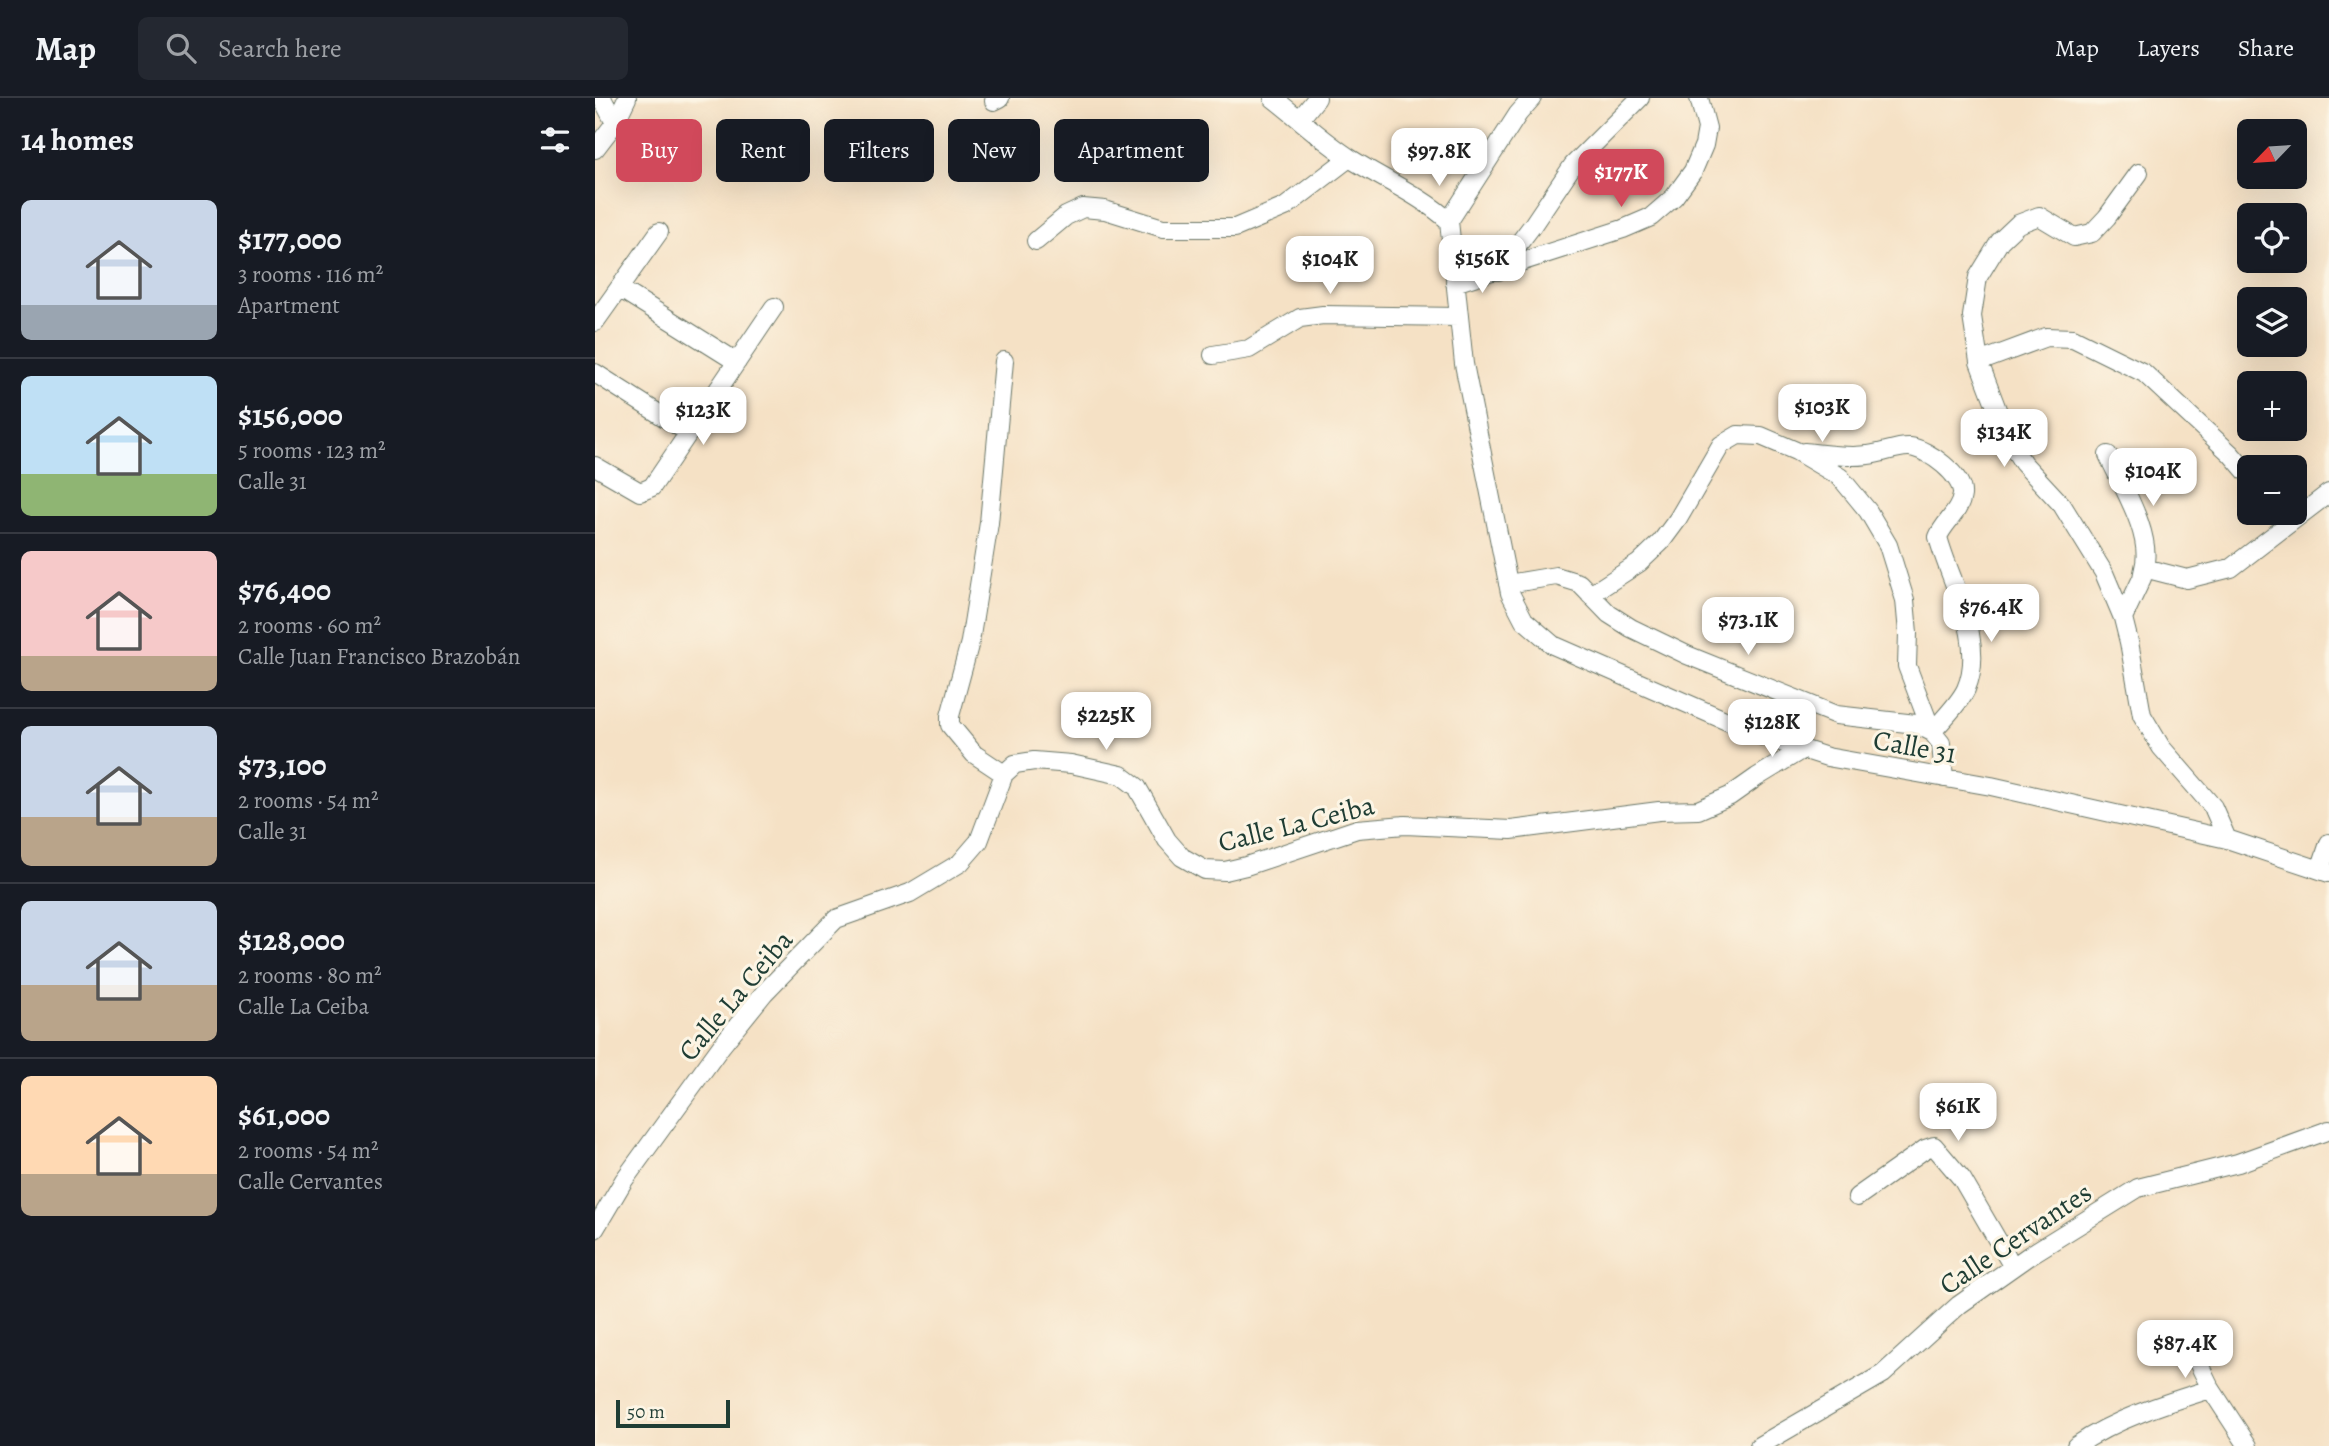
<!DOCTYPE html>
<html lang="en">
<head>
<meta charset="utf-8">
<style>
  :root { --surface:#171b24; --page:#242831; --text:#f1f3f6; --muted:#9ea1a6; --line:#363941; --accent:#d1495b }
  body { margin:0; font-family:Alegreya,serif; background:var(--page); color:var(--text); height:100vh; display:flex; flex-direction:column; font-size:26px; white-space:nowrap }
  * { box-sizing:border-box; margin:0 }
  p { font-size:23px; color:var(--muted) }
  .icon { flex:none; width:38px; height:38px; fill:none; stroke:currentColor; stroke-width:2; stroke-linecap:round; stroke-linejoin:round }
  .map { position:relative; flex:1; overflow:hidden }
  .panel { display:flex; flex-direction:column; background:var(--surface); width:595px }
  .panel>* { flex:none }
  .hud { position:absolute; left:21px; top:21px; width:665px; height:63px; display:flex; gap:14px }
  .needle { width:46px; rotate:245deg }
  .controls { position:absolute; left:1642px; top:21px; display:grid; gap:14px }
  .controls a { display:grid; place-items:center; width:70px; height:70px; border-radius:10px; background:var(--surface); box-shadow:0 7px 28px #0002; font-size:35px }
  .scale { position:absolute; left:21px; bottom:18px; width:114px; box-sizing:border-box; padding-left:7px; border:4px solid #1f3d34; border-top:0; font-size:19px; line-height:24px; white-space:nowrap; color:#1f3d34; -webkit-text-stroke:5px #fcf5e5; paint-order:stroke }
  .price { position:absolute; translate:-50% -60px; padding:0 16px; border-radius:14px; background:#fff; color:#222; font-size:23px; line-height:46px; filter:drop-shadow(0 2px 4px #0008) }
  .price::after { content:''; position:absolute; left:50%; top:42px; width:21px; height:16px; margin-left:-10px; background:inherit; clip-path:polygon(0 0,100% 0,50% 100%) }
  .price.on { background:var(--accent); color:#fff }
  ul { padding:0; list-style:none }
  li { display:flex; align-items:center; gap:21px; height:175px; padding:0 21px }
  li+li { border-top:2px solid var(--line) }
  li span { display:grid; place-items:center; flex:none; width:196px; height:140px; border-radius:10px; color:#555 }
  li>.icon { margin-inline-start:auto }
  span .icon { width:84px; height:84px; fill:#fffc; stroke-width:1 }
  li b { font-size:30px }
  h2 { display:flex; justify-content:space-between; align-items:center; height:84px; padding:0 21px; font-size:30px }
  .pill { padding:0 24px; border-radius:10px; background:var(--surface); box-shadow:0 7px 28px #0002; font-size:24px; line-height:63px }
  .pill.on { background:var(--accent); color:#fff }
  header { display:flex; align-items:center; gap:42px; box-sizing:border-box; height:98px; padding:0 35px; background:var(--surface); border-bottom:2px solid var(--line) }
  header strong { font-size:33px }
  nav { display:flex; gap:38px; margin-inline-start:auto; font-size:24px }
  .search { width:490px; height:63px; background:var(--page); display:flex; align-items:center; gap:18px; box-sizing:border-box; padding:0 24px; border-radius:10px; color:var(--muted); font-size:26px }
  main { display:flex; flex:1; min-height:0 }
  .map>svg:first-child { display:block }
  .lines { fill:none; stroke-linecap:round; stroke-linejoin:round }
  .street-casing { stroke:#6a7667; stroke-width:20 }
  .street { stroke:#fff; stroke-width:18 }
  .labels { text-anchor:middle; stroke-width:6; stroke-linejoin:round; paint-order:stroke }
  .street-label { font-size:28px; fill:#1f3d34; stroke:#fcf5e5 }
</style>
</head>
<body>
<header>
<strong>Map</strong>
<div class="search"><svg class="icon" aria-label="search" viewBox="0 0 24 24"><circle cx="10" cy="10" r="6"/><path d="M15 15l6 6"/></svg>Search here</div>
<nav><a>Map</a><a>Layers</a><a>Share</a></nav>
</header>
<main>
<section class="panel">
<h2>14 homes<svg class="icon" aria-label="filters" viewBox="0 0 24 24"><path d="M4 7h16M4 17h16"/><circle cx="9" cy="7" r="2"/><circle cx="15" cy="17" r="2"/></svg></h2>
<ul>
<li><span style="background:linear-gradient(#c9d6e8 75%,#9aa5b1 0)"><svg class="icon" aria-label="home" viewBox="0 0 24 24"><path d="M3 11l9-7 9 7M6 9v11h12V9"/></svg></span><div><b>$177,000</b><p>3 rooms · 116 m²</p><p>Apartment</p></div></li>
<li><span style="background:linear-gradient(#bfe0f5 70%,#8fb573 0)"><svg class="icon" aria-label="home" viewBox="0 0 24 24"><path d="M3 11l9-7 9 7M6 9v11h12V9"/></svg></span><div><b>$156,000</b><p>5 rooms · 123 m²</p><p>Calle 31</p></div></li>
<li><span style="background:linear-gradient(#f6c9c9 75%,#b9a48a 0)"><svg class="icon" aria-label="home" viewBox="0 0 24 24"><path d="M3 11l9-7 9 7M6 9v11h12V9"/></svg></span><div><b>$76,400</b><p>2 rooms · 60 m²</p><p>Calle Juan Francisco Brazobán</p></div></li>
<li><span style="background:linear-gradient(#c9d6e8 65%,#b9a48a 0)"><svg class="icon" aria-label="home" viewBox="0 0 24 24"><path d="M3 11l9-7 9 7M6 9v11h12V9"/></svg></span><div><b>$73,100</b><p>2 rooms · 54 m²</p><p>Calle 31</p></div></li>
<li><span style="background:linear-gradient(#c9d6e8 60%,#b9a48a 0)"><svg class="icon" aria-label="home" viewBox="0 0 24 24"><path d="M3 11l9-7 9 7M6 9v11h12V9"/></svg></span><div><b>$128,000</b><p>2 rooms · 80 m²</p><p>Calle La Ceiba</p></div></li>
<li><span style="background:linear-gradient(#ffd9b3 70%,#b9a48a 0)"><svg class="icon" aria-label="home" viewBox="0 0 24 24"><path d="M3 11l9-7 9 7M6 9v11h12V9"/></svg></span><div><b>$61,000</b><p>2 rooms · 54 m²</p><p>Calle Cervantes</p></div></li>
</ul>
</section>
<div class="map">
<svg width="1734" height="1348" viewBox="0 0 1734 1348">
  <rect width="100%" height="100%" fill="#fcf5e5"/>
  <filter id="ink" filterUnits="userSpaceOnUse"><feTurbulence type="fractalNoise" baseFrequency=".0143" numOctaves="2"/><feDisplacementMap in="SourceGraphic" scale="14" xChannelSelector="R" yChannelSelector="G"/><feConvolveMatrix kernelMatrix="1 2 1 2 8 2 1 2 1" color-interpolation-filters="sRGB"/></filter>
  <filter id="wash" filterUnits="userSpaceOnUse"><feTurbulence type="fractalNoise" baseFrequency=".00686" numOctaves="4" result="noise"/><feDisplacementMap in="SourceGraphic" scale="28" xChannelSelector="R" yChannelSelector="G"/><feGaussianBlur stdDeviation="1.57" result="paint"/><feColorMatrix in="noise" values="0 0 0 0 0 0 0 0 0 0 0 0 0 0 0 0 0 1.4 0 .05"/><feComposite in="paint" operator="in"/></filter>
  <g filter="url(#wash)">
    <rect width="100%" height="100%" fill="#f5e1c5"/>
  </g>
  <g filter="url(#ink)">
    <g class="lines">
      <defs>
        <path id="street" d="M7 0 20 25
          M678 0C704 20 729 44 756 61 789 82 825 97 854 123L869 266 915 495 929 522 958 547 1164 637 1232 659 1396 688 1632 741 1734 775
          M399 3 405 0
          M705 21 722 0
          M0 51 20 25 32 0
          M1544 75 1512 119 1497 135 1479 139 1444 118 1423 126 1405 143 1383 179 1377 218 1384 264 1414 343 1428 365 1467 407 1509 475 1528 520 1534 544 1547 617 1566 649 1618 709 1632 741
          M854 123 923 16 937 0
          M441 143 471 118 488 110 510 112 568 130H640L690 109 754 60
          M903 173 937 128 978 67 1045 0
          M860 185 1028 131 1056 119 1079 99 1098 73 1109 47 1112 30 1104 0
          M24 190 142 264
          M0 224 64 134
          M618 257 654 251 705 220 728 217 864 219
          M409 263 394 425 375 544 355 618V627L379 656 409 676
          M1384 264 1451 239 1478 240 1549 275 1636 356 1654 377
          M0 275 94 335
          M1209 354C1230 356 1252 360 1273 357 1287 356 1302 348 1315 349 1333 351 1369 378 1367 397 1365 414 1349 424 1343 439 1355 485 1392 542 1371 591 1364 606 1348 621 1337 634
          M1513 357C1527 388 1558 437 1549 470
          M0 368 45 394 57 389 179 209
          M913 486 961 478 984 485 1014 516 1036 530 1092 557 1241 617 1321 626 1337 634 1346 645 1349 680
          M995 497 1044 465 1066 444 1083 421 1126 347 1143 337 1166 338 1201 353 1245 379 1273 413 1293 447 1310 502 1313 535 1312 568 1337 634
          M1528 520 1547 480 1549 470 1592 481 1636 470 1734 395
          M1725 772 1734 745
          M1262 1099 1330 1051 1339 1048 1367 1081 1418 1169
          M0 1131 29 1082 127 947 169 895 241 821 315 795 365 765 384 743 409 676 420 666 439 663 476 666 526 677 542 689 572 742 587 759 610 772 630 773 651 768 762 731 810 727 916 732 1064 713 1103 712 1135 698 1162 679 1208 651
          M1599 1256 1616 1291 1653 1348
          M1164 1348 1288 1276 1364 1207 1435 1157 1543 1090 1643 1065 1734 1032
          M1481 1348C1520 1321 1570 1305 1616 1291"/>
      </defs>
      <use href="#street" class="street-casing"/>
      <use href="#street" class="street"/>
    </g>
  </g>
  <g class="labels">
    <g class="street-label">
      <text transform="translate(1320 648) rotate(10)" y="10">Calle 31</text>
      <text transform="translate(701 725) rotate(-14)" y="10">Calle La Ceiba</text>
      <text transform="translate(140 897) rotate(-50)" y="10">Calle La Ceiba</text>
      <text transform="translate(1420 1140) rotate(-34)" y="10">Calle Cervantes</text>
    </g>
  </g>
</svg>
<div class="controls">
<a><svg class="needle" viewBox="-14 -14 28 28"><path d="M0-13l5 13h-10z" fill="#e53935"/><path d="M0 13l5-13h-10z" fill="#9ea1a6"/></svg></a>
<a><svg class="icon" aria-label="locate" viewBox="0 0 24 24"><circle cx="12" cy="12" r="6"/><path d="M12 2v4M12 18v4M2 12h4M18 12h4"/></svg></a>
<a><svg class="icon" aria-label="layers" viewBox="0 0 24 24"><path d="M12 4l9 5-9 5-9-5zM3 14l9 5 9-5"/></svg></a>
<a>+</a>
<a>−</a>
</div>
<div class="scale">50 m</div>
<b class="price" style="left:844px;top:90px">$97.8K</b>
<b class="price on" style="left:1026px;top:111px">$177K</b>
<b class="price" style="left:887px;top:197px">$156K</b>
<b class="price" style="left:735px;top:198px">$104K</b>
<b class="price" style="left:1227px;top:346px">$103K</b>
<b class="price" style="left:108px;top:349px">$123K</b>
<b class="price" style="left:1409px;top:371px">$134K</b>
<b class="price" style="left:1558px;top:410px">$104K</b>
<b class="price" style="left:1396px;top:546px">$76.4K</b>
<b class="price" style="left:1153px;top:559px">$73.1K</b>
<b class="price" style="left:511px;top:654px">$225K</b>
<b class="price" style="left:1177px;top:661px">$128K</b>
<b class="price" style="left:1363px;top:1045px">$61K</b>
<b class="price" style="left:1590px;top:1282px">$87.4K</b>
<div class="hud">
<a class="pill on">Buy</a>
<a class="pill">Rent</a>
<a class="pill">Filters</a>
<a class="pill">New</a>
<a class="pill">Apartment</a>
</div>
</div>
</main>
</body>
</html>
